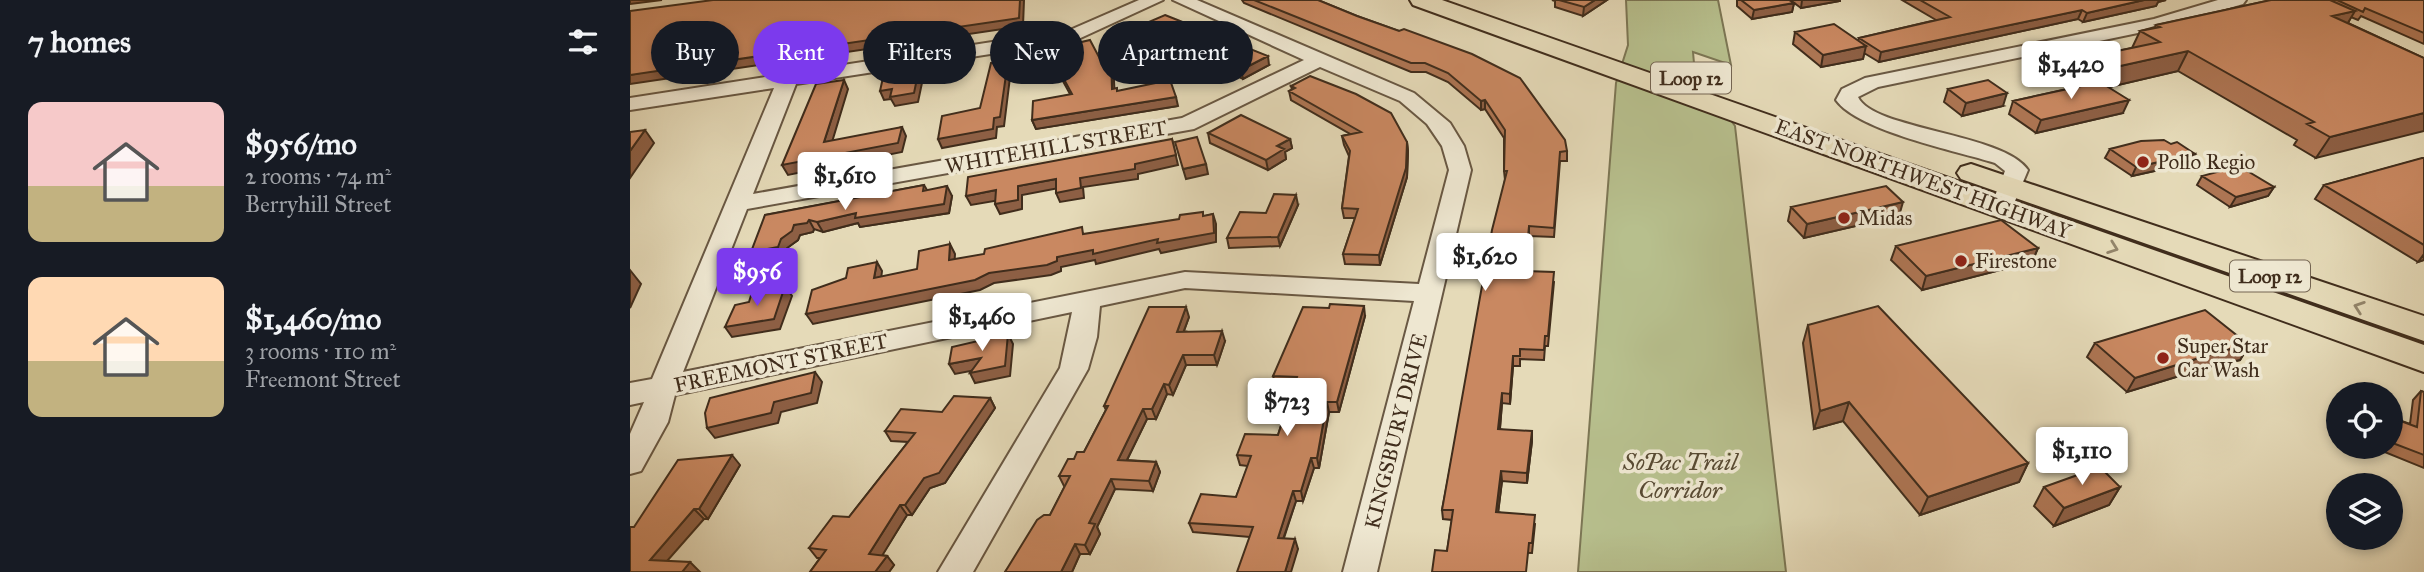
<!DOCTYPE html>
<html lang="en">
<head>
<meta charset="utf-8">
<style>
  :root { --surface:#171b24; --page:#242831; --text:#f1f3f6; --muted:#9ea1a6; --accent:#7c3aed }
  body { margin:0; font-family:"IM FELL Great Primer",serif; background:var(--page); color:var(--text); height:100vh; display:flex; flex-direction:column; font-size:26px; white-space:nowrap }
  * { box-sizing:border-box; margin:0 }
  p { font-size:23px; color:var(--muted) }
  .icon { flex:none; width:38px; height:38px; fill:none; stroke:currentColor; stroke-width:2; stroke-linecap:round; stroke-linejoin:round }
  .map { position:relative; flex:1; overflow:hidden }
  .details { display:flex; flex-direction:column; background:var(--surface); width:630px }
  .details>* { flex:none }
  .hud { position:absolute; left:21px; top:21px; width:665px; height:63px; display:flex; gap:14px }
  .buttons { position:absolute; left:1696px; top:382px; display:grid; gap:14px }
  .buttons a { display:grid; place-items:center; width:77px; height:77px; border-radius:50%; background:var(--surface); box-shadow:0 4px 10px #0003; font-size:35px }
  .price { position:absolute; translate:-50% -60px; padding:0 16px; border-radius:7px; background:#fff; color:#222; font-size:23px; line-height:46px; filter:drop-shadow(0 2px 4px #0008) }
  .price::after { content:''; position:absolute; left:50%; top:42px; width:21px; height:16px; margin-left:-10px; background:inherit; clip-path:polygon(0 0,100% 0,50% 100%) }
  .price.active { background:var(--accent); color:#fff }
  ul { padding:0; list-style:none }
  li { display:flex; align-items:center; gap:21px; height:175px; padding:0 28px }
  li span { display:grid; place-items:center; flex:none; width:196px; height:140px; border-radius:14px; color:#555 }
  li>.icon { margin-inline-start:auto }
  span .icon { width:84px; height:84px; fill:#fffc; stroke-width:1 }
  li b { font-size:30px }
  h2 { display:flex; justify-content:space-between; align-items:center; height:84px; padding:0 28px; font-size:30px }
  .chip { padding:0 24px; border-radius:32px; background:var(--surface); box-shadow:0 4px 10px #0003; font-size:24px; line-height:63px }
  .chip.active { background:var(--accent); color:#fff }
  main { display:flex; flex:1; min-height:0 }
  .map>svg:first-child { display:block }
  .green { fill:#b7bf8d; stroke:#7c7654; stroke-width:2 }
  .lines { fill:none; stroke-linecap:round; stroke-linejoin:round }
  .minor-casing { stroke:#695843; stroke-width:4 }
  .major-casing { stroke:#402d1c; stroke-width:4 }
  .minor { fill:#eee7d1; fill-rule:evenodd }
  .major { fill:#e5dab8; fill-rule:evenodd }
  .wall { fill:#ad7553; stroke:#402d1c; stroke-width:2 }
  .shaded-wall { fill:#8d5f44; stroke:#402d1c; stroke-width:2 }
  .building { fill:#c98861; stroke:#402d1c; stroke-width:2 }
  .oneway { stroke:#92846a }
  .poi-dot { fill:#8f2418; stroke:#eee7d1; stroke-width:2.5 }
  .labels { text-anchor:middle; stroke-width:7; stroke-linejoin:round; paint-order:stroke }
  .shield { fill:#eee7d1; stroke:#746552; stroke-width:2 }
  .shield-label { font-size:19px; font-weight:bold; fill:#402d1c }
  .street-label { font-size:21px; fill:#402d1c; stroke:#eee7d1 }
  .poi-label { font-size:21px; fill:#402d1c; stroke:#eee7d1; text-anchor:start }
  .near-park-label { font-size:24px; font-style:italic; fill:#584a33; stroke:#eee7d1 }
</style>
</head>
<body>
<main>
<section class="details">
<h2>7 homes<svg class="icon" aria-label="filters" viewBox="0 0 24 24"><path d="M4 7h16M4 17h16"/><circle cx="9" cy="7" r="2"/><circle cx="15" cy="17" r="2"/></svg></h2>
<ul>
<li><span style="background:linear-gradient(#f6c9c9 60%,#c2b280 0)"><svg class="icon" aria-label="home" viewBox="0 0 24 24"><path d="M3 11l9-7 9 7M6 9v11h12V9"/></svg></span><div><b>$956/mo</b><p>2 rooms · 74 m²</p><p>Berryhill Street</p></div></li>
<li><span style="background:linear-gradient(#ffd9b3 60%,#c2b280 0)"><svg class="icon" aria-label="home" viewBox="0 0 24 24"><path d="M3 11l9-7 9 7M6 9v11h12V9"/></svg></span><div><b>$1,460/mo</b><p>3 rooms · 110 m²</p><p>Freemont Street</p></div></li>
</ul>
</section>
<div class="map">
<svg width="1794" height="572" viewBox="0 0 1794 572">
  <rect width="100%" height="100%" fill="#e5dab8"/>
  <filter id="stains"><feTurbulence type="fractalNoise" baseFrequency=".00286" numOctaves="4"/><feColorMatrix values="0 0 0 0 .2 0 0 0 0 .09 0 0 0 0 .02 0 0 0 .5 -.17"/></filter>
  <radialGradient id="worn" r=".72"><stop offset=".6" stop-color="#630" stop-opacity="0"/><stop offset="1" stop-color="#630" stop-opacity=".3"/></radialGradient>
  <path class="green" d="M996 0H1088L1101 65 1063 52 1068 109 1100 119 1105 126 1156 572H948L986 83 998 45Z"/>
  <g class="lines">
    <defs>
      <path id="minor" d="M509 0H533L444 41 166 84 123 194 552 118 674 60 543 0H567L784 93 820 123 834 146 841 170 747 572H713L784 301 555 288 470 306 467 337 458 369 343 572H308L430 368 442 312 45 395 38 422 11 471 0 474V434L14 402 0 405V383L22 379 144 88 0 110V98L440 30ZM690 67 770 101 797 124 812 146 819 170 789 284 555 272 53 372 117 209 564 129Z
        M1588 0H1616L1613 4 1527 29 1248 87 1228 97C1243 130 1373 133 1398 170L1380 213H1364L1360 208 1375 171 1365 163C1327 151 1228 131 1206 100L1212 89 1235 78 1524 19Z"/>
      <path id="major" d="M780 0H812L1794 345V372L783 5Z
        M1341 164 1794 316V341L1331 179 1327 173 1331 167Z"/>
    </defs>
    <use href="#minor" class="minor-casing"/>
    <use href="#major" class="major-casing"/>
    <use href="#minor" class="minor"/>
    <use href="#major" class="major"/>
  </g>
  <path class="wall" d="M612 0H688L727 16 769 31 937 151V161H930L924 237 899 236 896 271 924 282 918 346H915L914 360 890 359V366H883L880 404 872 403 870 429 902 441 897 483 872 481 868 512 905 524 902 553 817 551 822 520 813 519 812 510 875 180 874 171V138L855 109 851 110 818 82 796 72H781L614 3Z
    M922 0H977L953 16 925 7V1Z
    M1107 0H1159L1164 3 1162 12 1122 19 1107 6Z
    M1160 0H1210V1L1171 8Z
    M1272 0H1536L1528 2 1526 6 1453 22 1448 19 1249 62 1234 53 1233 59 1191 67 1163 44 1165 32 1228 41 1229 38 1306 20Z
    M1641 0H1794V44L1731 16 1728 20 1721 17 1718 23 1794 58 1686 158 1664 145 1667 140 1548 71 1479 87 1493 113 1406 133 1379 114 1383 101 1446 87 1436 81 1444 60 1502 48 1510 31 1525 27 1526 25Z
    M507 27 639 65 613 79 564 57 559 59 510 36Z
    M418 50 470 59 481 57 483 65 484 88 488 91 548 106 406 129 402 120 440 94 421 59Z
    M661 86 777 142 778 151 777 177 750 265 715 264 713 254 725 218H714L712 208 719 156 714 145 712 136 720 134 661 100 659 91 662 90Z
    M1318 89 1373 106 1332 116 1314 102Z
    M578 133 660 139 662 148 655 152 656 159 638 170 580 143Z
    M1541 144 1565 154 1560 163 1502 176 1475 158 1480 149Z
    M1794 158V260L1788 262 1685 199 1694 185Z
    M1572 176 1644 187 1638 196 1600 207 1567 185Z
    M294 185 297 190 322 196 319 213 230 227 228 223 193 232 184 229 183 232 170 235 168 240 157 248 154 257 127 262 135 215Z
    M668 205 650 246 599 248 597 238 636 213Z
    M1161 207 1269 216 1174 238 1158 221Z
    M1266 246 1408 248 1402 262 1292 290 1261 260Z
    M699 308 735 316 709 412H699L689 468H684L673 501H666L654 538 668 549 620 537 563 532 559 523 606 497 618 466 610 465 607 455 648 435 663 387 646 386 643 376Z
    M559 317 554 331 595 341 587 365H556L543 395 537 394 526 419H517L497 460 526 462 530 472 523 491 485 489 467 527 470 534 460 554H450L442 572H375L420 515 435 486H434L429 476 444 459 454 452 476 410 474 406Z
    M1178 325 1398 463 1389 482 1290 515 1213 421 1184 429 1173 343Z
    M1465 343 1619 345 1610 360 1582 366 1497 392 1457 357Z
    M1791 391 1794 392V468L1740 446H1760V417L1780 424 1783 400Z
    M360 398 365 408 315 483 300 488 282 515H277L252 555 257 556 264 565 259 572H180L190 558H187L179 548 219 517 278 442 261 441 255 431Z
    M110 465 78 519H74L0 572Z
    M1414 487H1490L1479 505 1424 526 1404 506Z"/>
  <path class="shaded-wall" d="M0 0H32L0 4Z
    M390 0H394L393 26 0 84V75Z
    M965 0H977L953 16 954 7Z
    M1172 0H1210V1L1171 8Z
    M1514 0H1536L1528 2 1526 6 1453 22 1457 13Z
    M1164 3 1162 12 1122 19 1124 10Z
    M1452 10 1448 19 1249 62 1251 52Z
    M1725 11 1713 31 1702 16Z
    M1236 46 1233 59 1191 67 1193 55Z
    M407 48 410 56 409 74 389 76 386 68Z
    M562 48 564 57 559 59 557 51Z
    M1558 51 1548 71 1454 93 1463 72Z
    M638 56 639 65 613 79 611 70Z
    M481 57 483 65 485 98 482 89Z
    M378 61 381 69 374 126 367 127 366 138 312 148 308 139 364 118Z
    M289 69 293 78 288 102 265 106 261 99 254 100 250 91Z
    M214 80 218 89 199 152 194 142Z
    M1377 93 1373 106 1332 116 1336 103Z
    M546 97 548 106 406 129 402 120Z
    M855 100V109L851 110V101Z
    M1499 100 1493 113 1406 133 1411 120Z
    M1794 113V131L1686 158 1700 137Z
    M272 127 276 136 272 152 158 175 152 165Z
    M15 130 24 143 0 178V151Z
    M542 139 548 165 508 174V179L453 187 454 198 430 202 426 193 450 178 505 164Z
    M660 139 662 148 655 152 656 159 638 170 636 160 647 146Z
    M777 142 778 151 777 177 750 265 749 255Z
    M1565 154 1560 163 1502 176 1506 167Z
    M576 164 578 174 556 179 553 169Z
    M426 179 429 188 392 195V209L370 214 365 204 388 186Z
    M317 186 322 196 319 213 230 227 228 223 193 232 187 222 226 213Z
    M1644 187 1638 196 1600 207 1606 197Z
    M366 190 370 200 341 205 336 196Z
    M666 195 668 205 650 246 648 237Z
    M1273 202 1269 216 1174 238 1177 224Z
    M583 214 586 224V242L531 253 529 249 466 264 465 260 431 267V271L421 275 364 283 350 290 183 324 176 314 427 257Z
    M179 220 184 229 183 232 170 235 168 240 157 248 154 257 127 262 121 252 151 239 164 225Z
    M899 226V236L895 281V271Z
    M320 244 325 254 324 270 319 260Z
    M1408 248 1402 262 1292 290 1296 276Z
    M1794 254V260L1788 262Z
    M247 262 252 271 250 288 244 278Z
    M0 270 11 284 0 308Z
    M155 286 162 296 150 329 102 337 95 327Z
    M734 306 735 316 709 412 707 402Z
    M556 307 559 317 550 341 547 332Z
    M592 331 595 341 587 365 584 355Z
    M378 334 383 344 380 376 345 383 340 373Z
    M1619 345 1610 360 1582 366 1497 392 1505 378 1591 351Z
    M553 355 556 365 543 395 539 385Z
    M883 356V366L880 404V394Z
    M351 358 356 368 325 374 319 364Z
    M185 372 192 382 187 403 151 412 148 423 85 438 77 428 144 402Z
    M534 384 537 394 526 419 522 409Z
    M872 393V403L869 439 868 429Z
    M360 398 365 408 315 483 300 488 282 515 275 505 294 478Z
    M697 402 699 412 689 468 687 458Z
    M1219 402 1213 421 1184 429 1190 411Z
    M513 409 517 419 492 470 488 460Z
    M902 431V441L897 483V473Z
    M102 455 110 465 78 519 69 509Z
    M681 458 684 468 673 501 671 491Z
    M526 462 530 472 523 491 519 481Z
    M1398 463 1389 482 1290 515 1298 497Z
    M871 471 872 481 867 522 866 512Z
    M481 479 485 489 467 527 470 534 460 554 455 545 459 523Z
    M1490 487 1479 505 1424 526 1434 508Z
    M663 491 666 501 650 548 648 538Z
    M270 505 277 515 247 564 239 554Z
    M64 509 74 519 30 569 20 560Z
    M665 539 668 549 661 572H655Z
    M445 544 450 554 442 572H431Z
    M257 556 264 565 259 572H245Z
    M60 562 70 572H52Z"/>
  <path class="building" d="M83 0H390L389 18 0 75V11Z
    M624 0H688L727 16 769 31 774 29 842 54 890 78 935 140 937 151 930 152 924 228 899 226 895 271 924 272 918 336H915L914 350 890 349V356H883L880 394 872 393 868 429 902 431 897 473 871 471 866 512 905 515 902 543H899L896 572H802L805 550 817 551 823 510H812L862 230 877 171H874L875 130 855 100 851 101 818 73 795 63H781Z
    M929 0H965L954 7Z
    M1111 0H1159L1164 3 1124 10Z
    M1290 0H1514L1457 13 1452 10 1251 52 1229 38 1320 17Z
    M1641 0H1700L1725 11 1702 16 1794 58V113L1700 137 1677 124 1684 122 1558 51 1463 72 1444 60 1530 42 1510 31 1530 27 1526 25Z
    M1707 0H1794V33L1735 8 1733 12Z
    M535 15 638 56 611 70 562 48 557 51 507 27Z
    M1204 24 1236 46 1193 55 1165 32Z
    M460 40 470 59 481 57 482 89 487 88V91L540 80 546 97 402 120 403 101 442 94 418 50Z
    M407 48 406 65 386 68 388 50Z
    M378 61 370 117 364 118 363 129 308 139 312 116 350 108 361 63Z
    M289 69 284 93 260 97 262 89 250 91 254 73Z
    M680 76 726 94 761 113 777 142 776 168 749 255 713 254 728 209 712 208 720 151 712 136 731 132 659 91 665 88 661 86Z
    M214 80 194 142 272 127 268 143 152 165 186 84Z
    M1358 80 1377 93 1336 103 1318 89Z
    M1470 82 1499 100 1411 120 1383 101Z
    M611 115 660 139 647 146 654 149 636 160 578 133Z
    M15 130 0 151V132Z
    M567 137 576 164 553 169 545 142Z
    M542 139 546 155 505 164V169L450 178 451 188 426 193V179L388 186V200L365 204 366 190 336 196 338 177Z
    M1534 140 1541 144 1547 142 1565 154 1506 167 1480 149 1511 141Z
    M1792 158H1794V245L1694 185Z
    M1609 166 1644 187 1606 197 1572 176Z
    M294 185 293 191 317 186 314 204 225 218 226 213 187 222 179 220 177 223 164 225 162 231 151 239 148 247 121 252 135 215Z
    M1256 186 1273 202 1177 224 1161 207Z
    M644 194 666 195 648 237 597 238 610 212 636 213Z
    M573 212V216L583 214 584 233 527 243 528 239 463 254V250L427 257V261L417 265 359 273 345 280 176 314 182 290 216 278 218 268 247 262 244 278 287 269 289 251 320 244 319 260 354 254 355 249 452 227 453 234 549 219 550 215Z
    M1371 220 1408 248 1296 276 1266 246Z
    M155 286 144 319 95 327 105 305 119 302 122 292Z
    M700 304 734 306 707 402H697L687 458H681L671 491H663L648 538 665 539 655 572H607L623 527 559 523 571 494 606 497 621 456 607 455 615 434 648 435 667 377 643 376 673 307 699 308Z
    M1248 306 1398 463 1298 497 1219 402 1190 411 1178 325Z
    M519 307H556L547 332 592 331 584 355H553L539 385 534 384 522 409H513L488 460 526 462 519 481 481 479 459 523 465 524 455 545 445 544 431 572H375L407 520 414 515H420L440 476H429L438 459H444L447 452H454L478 406H474Z
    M1575 310 1619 345 1591 351 1505 378 1465 343Z
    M378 334 375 366 340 373 351 358 319 364 322 347Z
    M185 372 181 393 144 402 141 413 77 428 75 413 80 398Z
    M1791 391 1794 392V455L1760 442V417L1787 427Z
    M324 396 360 398 309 473 294 478 275 505H270L239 554 257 556 245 572H180L196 550 179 548 203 516 219 517 285 433 255 431 271 409 312 412Z
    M102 455 69 509H64L20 560 60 562 52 572H0V527H4L48 460Z
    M1470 467 1490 487 1434 508 1414 487Z"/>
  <defs><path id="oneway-chevron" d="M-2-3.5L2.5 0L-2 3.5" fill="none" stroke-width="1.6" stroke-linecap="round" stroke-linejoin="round" transform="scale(1.75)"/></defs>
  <g class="oneway">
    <use href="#oneway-chevron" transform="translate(1483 248) rotate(20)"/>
    <use href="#oneway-chevron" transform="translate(1729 307) rotate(-161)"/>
  </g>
  <g class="poi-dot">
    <circle cx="1513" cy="162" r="7"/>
    <circle cx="1214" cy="218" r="7"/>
    <circle cx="1331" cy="261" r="7"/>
    <circle cx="1533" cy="358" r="7"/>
  </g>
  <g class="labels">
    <g class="shield">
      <rect x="1021" y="62.5" width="80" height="31" rx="5"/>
      <rect x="1600" y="260.5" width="80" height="31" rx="5"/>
    </g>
    <g class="shield-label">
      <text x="1061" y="85">Loop 12</text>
      <text x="1640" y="283">Loop 12</text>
    </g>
    <g class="street-label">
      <text transform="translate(426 147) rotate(-10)" y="7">WHITEHILL STREET</text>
      <text transform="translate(1293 179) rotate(20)" y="7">EAST NORTHWEST HIGHWAY</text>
      <text transform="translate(151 363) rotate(-12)" y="7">FREEMONT STREET</text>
      <text transform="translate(766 431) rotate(-76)" y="7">KINGSBURY DRIVE</text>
    </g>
    <g class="poi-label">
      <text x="1527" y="169">Pollo Regio</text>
      <text x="1228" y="225">Midas</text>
      <text x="1345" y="268">Firestone</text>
      <text x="1547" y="353">Super Star<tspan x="1547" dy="24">Car Wash</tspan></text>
    </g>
    <g class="near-park-label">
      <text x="1050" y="470">SoPac Trail<tspan x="1050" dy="28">Corridor</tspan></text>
    </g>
  </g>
  <rect width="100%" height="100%" filter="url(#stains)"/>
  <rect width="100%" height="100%" fill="url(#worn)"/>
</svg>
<div class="buttons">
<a><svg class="icon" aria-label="locate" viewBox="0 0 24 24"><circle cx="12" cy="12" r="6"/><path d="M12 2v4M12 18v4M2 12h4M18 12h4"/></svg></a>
<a><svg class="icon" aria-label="layers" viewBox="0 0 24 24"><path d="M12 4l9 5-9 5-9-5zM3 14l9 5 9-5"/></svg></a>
</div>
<b class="price" style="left:1441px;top:101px">$1,420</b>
<b class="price" style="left:215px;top:212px">$1,610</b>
<b class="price" style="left:855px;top:293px">$1,620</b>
<b class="price active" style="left:127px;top:308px">$956</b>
<b class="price" style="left:352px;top:353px">$1,460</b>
<b class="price" style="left:657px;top:438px">$723</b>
<b class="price" style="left:1452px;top:487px">$1,110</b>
<div class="hud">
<a class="chip">Buy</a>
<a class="chip active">Rent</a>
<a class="chip">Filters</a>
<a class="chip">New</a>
<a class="chip">Apartment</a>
</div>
</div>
</main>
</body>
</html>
